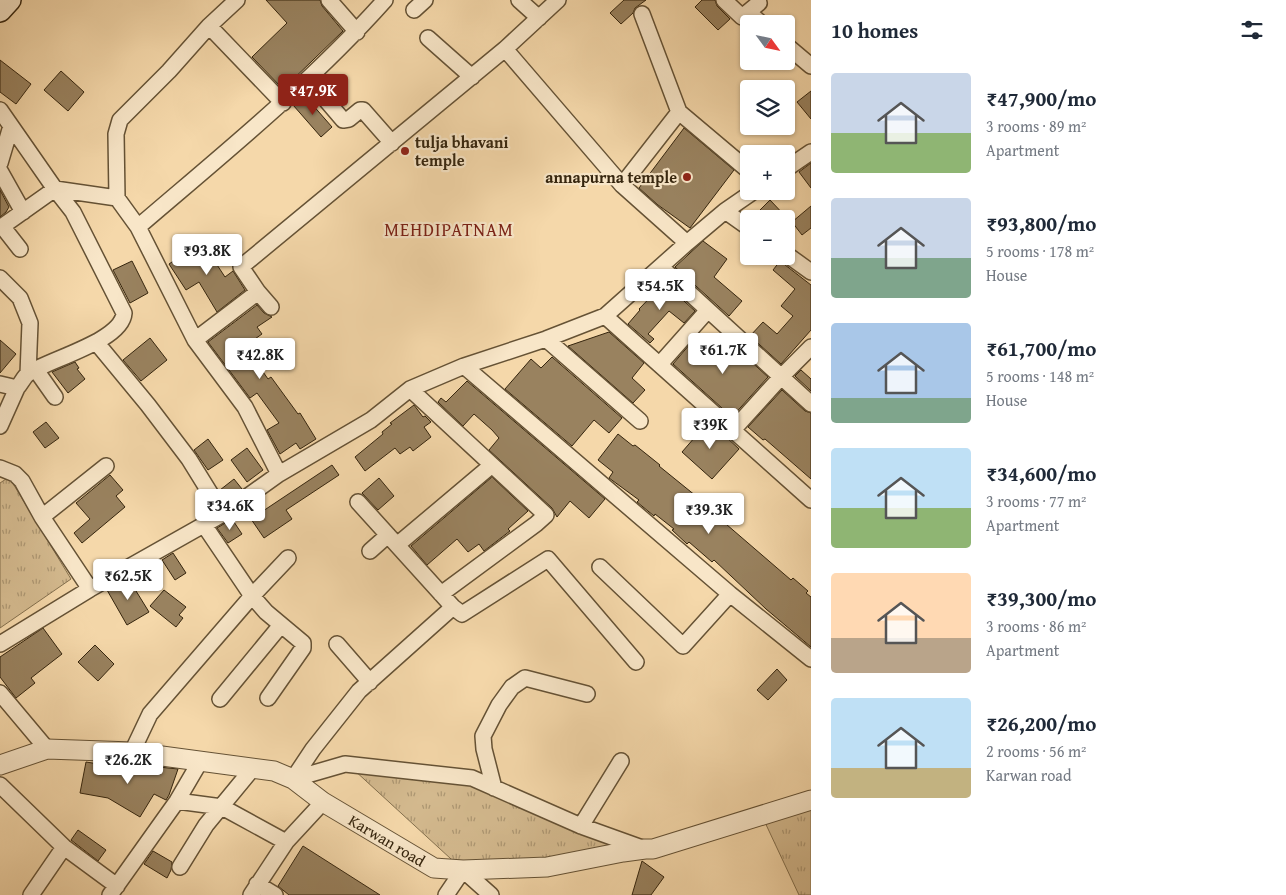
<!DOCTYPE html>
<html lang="en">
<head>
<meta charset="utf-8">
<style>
  :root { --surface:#fff; --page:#f6f6f7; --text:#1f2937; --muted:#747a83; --accent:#8f2418 }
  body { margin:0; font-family:"Gentium Book Plus",serif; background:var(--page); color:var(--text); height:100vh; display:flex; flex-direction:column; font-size:19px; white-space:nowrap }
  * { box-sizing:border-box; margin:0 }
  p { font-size:16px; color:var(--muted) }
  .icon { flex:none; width:28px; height:28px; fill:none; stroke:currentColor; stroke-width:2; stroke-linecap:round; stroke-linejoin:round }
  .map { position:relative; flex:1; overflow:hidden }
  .panel { display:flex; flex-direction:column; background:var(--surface); width:475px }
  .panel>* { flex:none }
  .needle { width:32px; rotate:123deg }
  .buttons { position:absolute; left:740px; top:15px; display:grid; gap:10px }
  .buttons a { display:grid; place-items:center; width:55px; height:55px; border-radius:5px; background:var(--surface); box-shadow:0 1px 4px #0004; font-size:25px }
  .price { position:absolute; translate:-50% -42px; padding:0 11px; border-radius:5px; background:#fff; color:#222; font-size:16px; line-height:32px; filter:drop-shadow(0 1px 2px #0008) }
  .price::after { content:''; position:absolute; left:50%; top:30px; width:15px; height:11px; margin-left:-8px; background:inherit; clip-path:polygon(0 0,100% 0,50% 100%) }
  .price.active { background:var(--accent); color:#fff }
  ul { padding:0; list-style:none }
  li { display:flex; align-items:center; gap:15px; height:125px; padding:0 20px }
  li span { display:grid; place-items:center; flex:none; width:140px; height:100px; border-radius:5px; color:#555 }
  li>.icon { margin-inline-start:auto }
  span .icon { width:60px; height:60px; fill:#fffc; stroke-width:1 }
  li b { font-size:21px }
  h2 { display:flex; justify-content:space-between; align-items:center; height:60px; padding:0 20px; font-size:21px }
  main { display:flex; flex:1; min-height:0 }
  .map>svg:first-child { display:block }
  .park { fill:url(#park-tufts); stroke:#84704e }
  .building { fill:#99825f; stroke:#35250e }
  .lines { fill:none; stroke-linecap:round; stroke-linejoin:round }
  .minor-casing { stroke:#655235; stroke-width:18 }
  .tertiary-casing { stroke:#655235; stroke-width:21 }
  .secondary-casing { stroke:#35250e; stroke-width:24 }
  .minor { stroke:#f8e6c8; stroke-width:15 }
  .tertiary { stroke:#f8e6c8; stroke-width:19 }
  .secondary { stroke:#f8e6c8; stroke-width:21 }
  .poi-dot { fill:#8f2418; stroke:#f8e6c8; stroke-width:2 }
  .labels { text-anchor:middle; stroke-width:4.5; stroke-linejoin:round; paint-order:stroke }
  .poi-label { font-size:16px; font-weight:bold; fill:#35250e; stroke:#f8e6c8; text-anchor:start }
  .street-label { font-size:16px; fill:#35250e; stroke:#f8e6c8 }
  .neighbourhood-label { font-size:18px; letter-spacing:1px; fill:#7a1f14; stroke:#f8e6c8 }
</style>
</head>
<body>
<main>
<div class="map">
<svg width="811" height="895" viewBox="0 0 811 895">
  <defs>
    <pattern id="park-tufts" width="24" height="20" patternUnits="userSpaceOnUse" patternTransform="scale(1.25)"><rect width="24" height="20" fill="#d4ba8f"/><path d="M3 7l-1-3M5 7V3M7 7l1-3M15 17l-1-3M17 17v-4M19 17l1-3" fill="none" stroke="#ad9773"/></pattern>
  </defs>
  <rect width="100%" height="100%" fill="#f5d8aa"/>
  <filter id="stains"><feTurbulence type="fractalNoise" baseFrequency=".004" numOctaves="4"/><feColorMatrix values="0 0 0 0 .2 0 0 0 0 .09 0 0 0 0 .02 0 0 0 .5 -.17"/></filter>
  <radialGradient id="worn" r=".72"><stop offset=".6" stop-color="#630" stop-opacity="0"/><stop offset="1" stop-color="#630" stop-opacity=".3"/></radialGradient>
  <path class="park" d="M9 477 71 579 0 628V483Z
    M353 769 504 790 623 852 463 870Z
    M811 800V895H799L762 816Z"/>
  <path class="building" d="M266 0H320L322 6 343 31 283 89 252 57 287 23Z
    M624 0H646L635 8 633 13 621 24 610 13Z
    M702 0H715L717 6 730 19 718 30 695 7Z
    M0 60 31 84 16 104 0 92Z
    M61 71 84 92 68 111 44 90Z
    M811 91V119L797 102Z
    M304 95 332 127 321 137 293 105Z
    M684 128 734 170 690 228 658 205 639 188Z
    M811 163V188L799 172Z
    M0 190 9 207 6 212 0 217Z
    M770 200 788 219H769L760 210Z
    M811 206V228L802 235 792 222Z
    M703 241 727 259 714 277 742 301 729 316 675 267Z
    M202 242 225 277 233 271 245 290 217 312 199 282 186 290 169 264Z
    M132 261 148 293 130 303 113 270Z
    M780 261 811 285V330L781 364 750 336 763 322 777 334 793 316 781 306 795 289 773 270Z
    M664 283 695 311 684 323 669 311 648 334 654 339 650 343 628 324 640 310 639 309Z
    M257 305 264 313 272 317 257 327 262 334 245 346 268 379 271 377 298 414 300 413 316 439 300 449 296 443 280 454 267 430 279 423 257 393 250 398 208 342Z
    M609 332 644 363 632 378 645 390 633 403 568 346Z
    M150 338 167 360 141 381 123 360Z
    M726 339 768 377 732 417 673 364 690 344 708 360Z
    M0 340 16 354 0 373Z
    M552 357 622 418 609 433 594 420 572 446 505 389 531 359 541 368Z
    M75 362 79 368 77 369 85 379 68 393 52 372Z
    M801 370 811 379V391L795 376Z
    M467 381 605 499 589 518 570 501 557 517 552 508 489 450 499 438 492 430 474 414 463 426 438 402 441 398 446 402Z
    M782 390 805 411 811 413V479L765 439 763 440 748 427Z
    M414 405 423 417 425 416 431 422 424 427 431 437 413 451 410 447 400 454 395 448 365 471 355 457 383 434 382 432 392 424 390 423Z
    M709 421 739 449 712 479 682 452Z
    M46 422 59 438 45 448 33 432Z
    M618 434 633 446 635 445 660 465 659 466 696 496 694 498 717 519 719 518 791 580 793 578 808 591 806 593 811 597V647L766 609 714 560 712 562 689 542 687 544 672 530 674 529 655 514 654 516 637 502 639 500 609 478 613 472 598 460Z
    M208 439 223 460 208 470 194 450Z
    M247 448 263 470 247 482 231 460Z
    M332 465 339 475 286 510 292 519 264 538 251 519Z
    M110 475 123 490 116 496 125 507 82 543 74 533 90 519 76 503Z
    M492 477 528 511 508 529 510 531 484 551 479 544 468 552 457 539 427 565 411 546Z
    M379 478 394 496 378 510 362 493Z
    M234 479 242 489 227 499 220 490Z
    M232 519 242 534 228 543 217 528Z
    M173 553 186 573 175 580 162 560Z
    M128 578 149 612 127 625 107 590Z
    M164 590 186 607 179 615 183 618 176 627 150 606Z
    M43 628 62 654 31 678 35 683 16 698 0 677V657Z
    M95 645 114 664 98 681 78 662Z
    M777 669 787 680 768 700 757 690Z
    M86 762 161 774 149 766 178 769 169 795 166 800 154 794 140 817 108 798 80 793Z
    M78 830 106 850 98 861 71 840Z
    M303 846 380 895H289L278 886Z
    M153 851 172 862 171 870 167 878 144 864Z
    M642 861 664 877 651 895H632Z"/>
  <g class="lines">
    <defs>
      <path id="minor" d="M237 0 209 26 169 71 120 120 116 134 117 198 138 227 195 340 245 407 279 474
        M329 0 357 32
        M519 0 539 18
        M724 0 742 17 759 3 758 0
        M414 10 425 0
        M748 12 762 24
        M642 14 679 112 749 171
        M209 26 283 103
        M428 38 472 77
        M786 45 811 66
        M505 49 622 185 687 243
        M308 79 343 120 349 119 360 110H363L392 143
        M0 110 55 189 73 212 124 313C122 341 50 359 29 373 24 376 21 384 17 388L0 384
        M0 163 11 126
        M786 169 811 152
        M0 171 23 212
        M622 185 679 112
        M725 211 749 228
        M2 226 20 249
        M138 227C223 154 310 84 385 0
        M0 228 55 189 117 198
        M786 254 811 272
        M661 267 811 404
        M0 278 20 298 30 323 28 374
        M271 307 258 292 241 267 505 49 558 0
        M605 316 811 500
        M546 339 640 421
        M195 340 258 292
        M96 342 148 405 189 459 223 514
        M660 364 708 310
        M464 366 730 594 811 659
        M36 370 55 397
        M410 389 546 515 536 524 441 594
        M0 426 17 388
        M733 430 781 377 811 347
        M0 468 15 474 22 481 42 517 90 589
        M42 517 106 466
        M204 525 252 596 266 612 303 643V648L268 698
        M397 545 492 465
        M370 551 388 535
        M600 567 683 646 730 594
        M453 607 462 614 548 559 636 662
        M0 644 90 589 223 514 279 474 371 420 410 389 464 366 546 339 605 316 687 243 725 211 754 191
        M337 644 370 682
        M0 693 47 749
        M220 699 281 625
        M132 752 150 714 252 596 288 558
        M293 779 313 749 359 691 453 607 358 502
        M293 779 345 764 472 778 581 826 645 849
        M0 785 64 847 117 886
        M494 788 484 749 483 736 499 705 512 687 525 678 587 694
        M177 801 222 807 286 842
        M581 826 621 761
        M180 867 206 825 253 768
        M257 884 275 895
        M31 895 64 847
        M110 895 177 801 201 760
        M251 895 286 842 323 802
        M446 895 463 870 491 895"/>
      <g id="tertiary">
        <path id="s1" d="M0 765 47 749 132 752 274 771 293 779 323 802 434 868 463 870 547 867 623 852 645 849H653L811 800"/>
      </g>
      <path id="secondary" d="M0 11 10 0"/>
    </defs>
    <use href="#minor" class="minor-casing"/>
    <use href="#tertiary" class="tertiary-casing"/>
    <use href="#secondary" class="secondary-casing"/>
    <use href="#minor" class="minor"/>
    <use href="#tertiary" class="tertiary"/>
    <use href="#secondary" class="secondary"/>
  </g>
  <g class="poi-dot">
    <circle cx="405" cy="151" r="5"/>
    <circle cx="687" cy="177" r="5"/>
  </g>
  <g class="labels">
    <g class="poi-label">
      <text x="415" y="148">tulja bhavani<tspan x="415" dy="18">temple</tspan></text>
      <text x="677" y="183" text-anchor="end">annapurna temple</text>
    </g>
    <g class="street-label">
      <text dy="6" stroke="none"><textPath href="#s1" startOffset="411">Karwan road</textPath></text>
    </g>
    <g class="neighbourhood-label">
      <text x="449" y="236">MEHDIPATNAM</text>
    </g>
  </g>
  <rect width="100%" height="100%" filter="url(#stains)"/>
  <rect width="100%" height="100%" fill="url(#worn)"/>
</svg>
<div class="buttons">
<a><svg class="needle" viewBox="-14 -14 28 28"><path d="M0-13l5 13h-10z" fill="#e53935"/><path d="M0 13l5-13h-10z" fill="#747a83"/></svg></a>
<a><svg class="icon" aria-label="layers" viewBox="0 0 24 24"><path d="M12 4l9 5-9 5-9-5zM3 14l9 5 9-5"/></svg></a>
<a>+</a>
<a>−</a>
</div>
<b class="price active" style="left:313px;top:116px">₹47.9K</b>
<b class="price" style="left:207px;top:276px">₹93.8K</b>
<b class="price" style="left:660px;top:311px">₹54.5K</b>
<b class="price" style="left:723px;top:375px">₹61.7K</b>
<b class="price" style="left:260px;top:380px">₹42.8K</b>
<b class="price" style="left:710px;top:450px">₹39K</b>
<b class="price" style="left:230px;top:531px">₹34.6K</b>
<b class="price" style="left:709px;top:535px">₹39.3K</b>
<b class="price" style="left:128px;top:601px">₹62.5K</b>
<b class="price" style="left:128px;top:785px">₹26.2K</b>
</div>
<section class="panel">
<h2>10 homes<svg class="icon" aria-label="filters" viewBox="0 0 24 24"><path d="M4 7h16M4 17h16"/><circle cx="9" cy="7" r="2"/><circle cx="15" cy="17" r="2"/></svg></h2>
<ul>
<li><span style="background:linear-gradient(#c9d6e8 60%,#8fb573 0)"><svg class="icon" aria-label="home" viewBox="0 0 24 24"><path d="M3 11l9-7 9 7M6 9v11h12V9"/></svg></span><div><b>₹47,900/mo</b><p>3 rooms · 89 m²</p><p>Apartment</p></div></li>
<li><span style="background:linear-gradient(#c9d6e8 60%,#7fa58c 0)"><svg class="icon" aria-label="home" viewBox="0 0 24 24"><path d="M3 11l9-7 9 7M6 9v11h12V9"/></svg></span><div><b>₹93,800/mo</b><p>5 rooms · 178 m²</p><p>House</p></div></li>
<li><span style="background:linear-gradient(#a9c7e8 75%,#7fa58c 0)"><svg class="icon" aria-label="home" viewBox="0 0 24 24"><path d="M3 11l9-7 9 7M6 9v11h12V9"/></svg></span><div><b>₹61,700/mo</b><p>5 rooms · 148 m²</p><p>House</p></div></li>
<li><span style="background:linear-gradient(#bfe0f5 60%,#8fb573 0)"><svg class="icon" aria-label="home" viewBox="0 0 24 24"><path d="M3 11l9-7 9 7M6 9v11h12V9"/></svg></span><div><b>₹34,600/mo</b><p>3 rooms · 77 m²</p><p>Apartment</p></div></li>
<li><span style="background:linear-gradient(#ffd9b3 65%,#b9a48a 0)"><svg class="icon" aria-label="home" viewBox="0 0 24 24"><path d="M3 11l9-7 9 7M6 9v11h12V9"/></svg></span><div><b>₹39,300/mo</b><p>3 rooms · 86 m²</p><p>Apartment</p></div></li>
<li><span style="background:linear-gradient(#bfe0f5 70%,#c2b280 0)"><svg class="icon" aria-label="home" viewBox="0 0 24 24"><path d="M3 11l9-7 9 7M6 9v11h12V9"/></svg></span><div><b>₹26,200/mo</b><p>2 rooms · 56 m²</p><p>Karwan road</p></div></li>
</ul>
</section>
</main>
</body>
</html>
